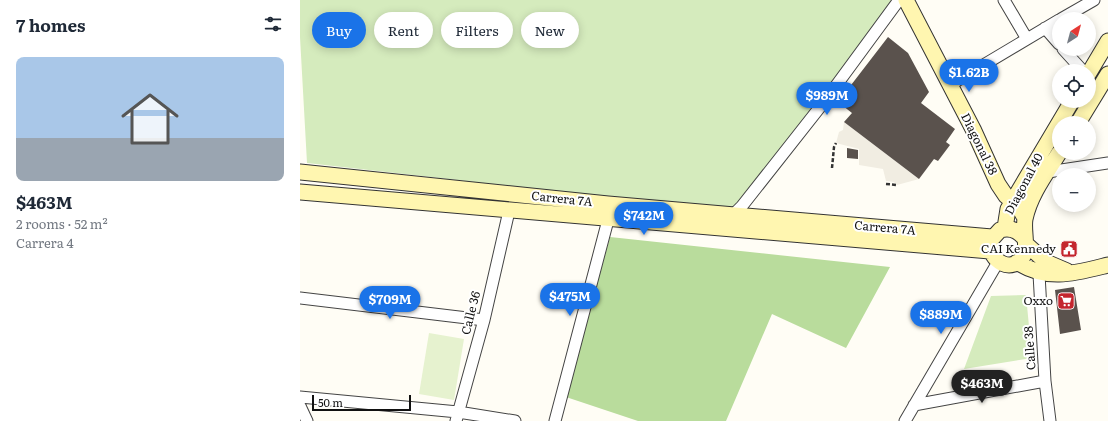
<!DOCTYPE html>
<html lang="en">
<head>
<meta charset="utf-8">
<style>
  :root { --surface:#fff; --page:#f6f6f7; --text:#1f2937; --muted:#747a83; --line:#e0e1e3; --accent:#1a73e8 }
  body { margin:0; font-family:Literata,serif; background:var(--page); color:var(--text); height:100vh; display:flex; flex-direction:column; font-size:15px; white-space:nowrap }
  * { box-sizing:border-box; margin:0 }
  p { font-size:13px; color:var(--muted) }
  .icon { flex:none; width:22px; height:22px; fill:none; stroke:currentColor; stroke-width:2; stroke-linecap:round; stroke-linejoin:round }
  .map { position:relative; flex:1; overflow:hidden }
  .details { display:flex; flex-direction:column; background:var(--surface); width:300px }
  .details>* { flex:none }
  .banner { position:absolute; left:12px; top:12px; width:380px; height:36px; display:flex; gap:8px }
  .needle { width:26px; rotate:36deg }
  .tools { position:absolute; left:752px; top:12px; display:grid; gap:8px }
  .tools a { display:grid; place-items:center; width:44px; height:44px; border-radius:50%; background:var(--surface); box-shadow:0 2px 10px #0003; font-size:20px }
  .scale { position:absolute; left:12px; bottom:10px; width:99px; box-sizing:border-box; padding-left:4px; border:2px solid #111; border-top:0; font-size:11px; line-height:14px; white-space:nowrap; color:#111; -webkit-text-stroke:3px #fff; paint-order:stroke }
  .price { position:absolute; translate:-50% -34px; padding:0 9px; border-radius:14px; background:var(--accent); color:#fff; font-size:13px; line-height:26px; filter:drop-shadow(0 1px 2px #0008) }
  .price::after { content:''; position:absolute; left:50%; top:24px; width:12px; height:9px; margin-left:-6px; background:inherit; clip-path:polygon(0 0,100% 0,50% 100%) }
  .price.current { background:#222; color:#fff }
  ul { padding:0; list-style:none }
  li { display:grid; align-content:center; gap:8px; height:212px; padding:0 16px }
  li+li { border-top:1px solid var(--line) }
  li span { display:grid; place-items:center; height:124px; border-radius:8px; color:#555 }
  li>.icon { margin-inline-start:auto }
  span .icon { width:72px; height:72px; fill:#fffc; stroke-width:1 }
  li b { font-size:17px }
  h2 { display:flex; justify-content:space-between; align-items:center; height:48px; padding:0 16px; font-size:17px }
  .tag { padding:0 14px; border-radius:18px; background:var(--surface); box-shadow:0 2px 10px #0003; font-size:14px; line-height:36px }
  .tag.current { background:var(--accent); color:#fff }
  main { display:flex; flex:1; min-height:0 }
  .map>svg:first-child { display:block }
  .green { fill:#d5ebbd }
  .forest { fill:#b9dc9c }
  .pitch { fill:#e6f2cf }
  .plaza { fill:#f1ede2 }
  .building { fill:#5a524d }
  .lines { fill:none; stroke-linecap:round; stroke-linejoin:round }
  .street-casing { stroke:#444; stroke-width:13 }
  .secondary-casing { stroke:#333; stroke-width:17 }
  .path { stroke:#333; stroke-width:2.5; stroke-dasharray:4 2; stroke-linecap:butt }
  .street { stroke:#fff; stroke-width:11 }
  .secondary { stroke:#fff6b0; stroke-width:15 }
  .labels { text-anchor:middle; stroke-width:4; stroke-linejoin:round; paint-order:stroke }
  .street-label { font-size:12px; fill:#111; stroke:#fff }
  .poi-label { font-size:12px; fill:#111; stroke:#fff; text-anchor:end }
</style>
</head>
<body>
<main>
<section class="details">
<h2>7 homes<svg class="icon" aria-label="filters" viewBox="0 0 24 24"><path d="M4 7h16M4 17h16"/><circle cx="9" cy="7" r="2"/><circle cx="15" cy="17" r="2"/></svg></h2>
<ul>
<li><span style="background:linear-gradient(#a9c7e8 65%,#9aa5b1 0)"><svg class="icon" aria-label="home" viewBox="0 0 24 24"><path d="M3 11l9-7 9 7M6 9v11h12V9"/></svg></span><div><b>$463M</b><p>2 rooms · 52 m²</p><p>Carrera 4</p></div></li>
</ul>
</section>
<div class="map">
<svg width="808" height="421" viewBox="0 0 808 421">
  <rect width="100%" height="100%" fill="#fffdf5"/>
  <path class="green" d="M0 0H598L432 211 7 163 0 37Z
    M726 295 732 358 664 369 691 296Z"/>
  <path class="forest" d="M310 237 590 267 546 348 472 314 426 421H338L266 397Z"/>
  <path class="pitch" d="M129 333 164 339 154 400 119 394Z"/>
  <path class="plaza" d="M544 122 619 179 597 185 594 182 586 181 583 169 559 165V149L536 143 539 132 543 130Z"/>
  <path class="building" d="M588 37 608 53 629 92 621 103 655 129 646 142 650 145 638 161 634 159 619 179 544 122 552 113 538 102Z
    M547 148 558 150V159L547 158Z
    M774 287 781 330 760 334 755 290Z"/>
  <g class="lines">
    <defs>
      <path id="street" d="M704 0 727 39
        M761 19 794 0
        M745 28 759 44
        M763 49 783 71
        M650 85 759 20
        M748 172 808 163
        M433 215 442 206 524 102 599 0
        M739 274 745 381 750 421
        M0 298 184 320
        M0 397 158 412 215 421
        M614 405 745 381
        M0 406 7 421
        M156 421 184 320 209 211
        M255 421 308 220
        M605 421 698 262"/>
      <path id="secondary" d="M606 0 674 131 698 184 706 196 718 206 725 218
        M789 73 808 41
        M778 123 808 74
        M0 172 308 204 692 237
        M0 192 690 251
        M705 228 708 209 772 101
        M724 238C718 230 710 227 700 230L690 241C688 262 713 275 724 255 728 246 723 230 725 219 730 195 746 174 759 153
        M726 244 746 262 767 271
        M717 262C747 282 776 273 808 265"/>
    </defs>
    <use href="#street" class="street-casing"/>
    <use href="#secondary" class="secondary-casing"/>
    <path class="path" d="M532 168 534 147 536 143
      M586 184 597 185"/>
    <use href="#street" class="street"/>
    <use href="#secondary" class="secondary"/>
  </g>
  <defs>
    <symbol id="civic-square" viewBox="-11 -11 22 22"><rect x="-9" y="-9" width="18" height="18" rx="4" fill="#c4262e" stroke="#fff"/><path d="M-.6-6.5H3V-4.5H.6V-3L4-1V1h2V6H-6V1h2V-1L-.6-3ZM-1.2 2.5V6h2.4V2.5Z" fill="#fff"/></symbol>
    <symbol id="supermarket-square" viewBox="-11 -11 22 22"><rect x="-9" y="-9" width="18" height="18" rx="4" fill="#c4262e" stroke="#fff"/><path d="M-6-5.5h2.5l.6 2H6L4.5 2H-2.5L-4.4-4H-6ZM-1.5 3.2a1.3 1.3 0 1 0 .1 0ZM3 3.2a1.3 1.3 0 1 0 .1 0Z" fill="#fff"/></symbol>
  </defs>
  <g fill-rule="evenodd">
    <use href="#civic-square" x="759" y="239" width="20" height="20"/>
    <use href="#supermarket-square" x="756" y="291" width="20" height="20"/>
  </g>
  <g class="labels">
    <g class="street-label">
      <text transform="translate(679 144) rotate(64)" y="4">Diagonal 38</text>
      <text transform="translate(724 184) rotate(-62)" y="4">Diagonal 40</text>
      <text transform="translate(262 199) rotate(6)" y="4">Carrera 7A</text>
      <text transform="translate(585 228) rotate(5)" y="4">Carrera 7A</text>
      <text transform="translate(171 313) rotate(-76)" y="4">Calle 36</text>
      <text transform="translate(730 348) rotate(-94)" y="4">Calle 38</text>
    </g>
    <g class="poi-label">
      <text x="756" y="253">CAI Kennedy</text>
      <text x="753" y="305">Oxxo</text>
    </g>
  </g>
</svg>
<div class="tools">
<a><svg class="needle" viewBox="-14 -14 28 28"><path d="M0-13l5 13h-10z" fill="#e53935"/><path d="M0 13l5-13h-10z" fill="#747a83"/></svg></a>
<a><svg class="icon" aria-label="locate" viewBox="0 0 24 24"><circle cx="12" cy="12" r="6"/><path d="M12 2v4M12 18v4M2 12h4M18 12h4"/></svg></a>
<a>+</a>
<a>−</a>
</div>
<div class="scale">50 m</div>
<b class="price" style="left:669px;top:93px">$1.62B</b>
<b class="price" style="left:527px;top:116px">$989M</b>
<b class="price" style="left:344px;top:236px">$742M</b>
<b class="price" style="left:270px;top:317px">$475M</b>
<b class="price" style="left:90px;top:320px">$709M</b>
<b class="price" style="left:641px;top:335px">$889M</b>
<b class="price current" style="left:682px;top:404px">$463M</b>
<div class="banner">
<a class="tag current">Buy</a>
<a class="tag">Rent</a>
<a class="tag">Filters</a>
<a class="tag">New</a>
</div>
</div>
</main>
</body>
</html>
